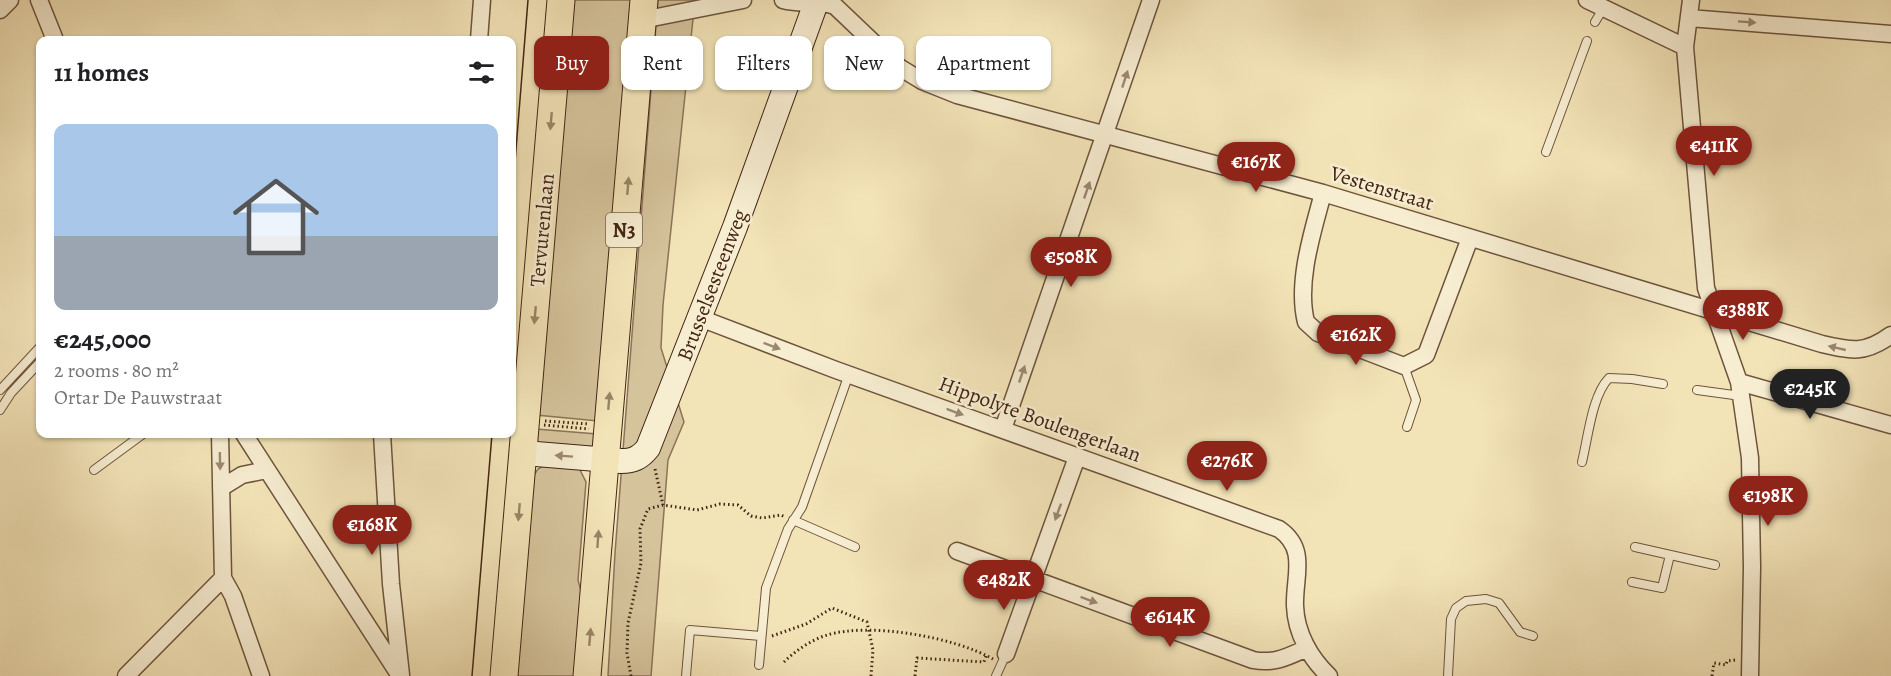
<!DOCTYPE html>
<html lang="en">
<head>
<meta charset="utf-8">
<style>
  :root { --surface:#fff; --page:#f2f2f2; --text:#202124; --muted:#757577; --accent:#8f2418 }
  body { margin:0; font-family:Alegreya,serif; background:var(--page); color:var(--text); height:100vh; display:flex; flex-direction:column; font-size:22px; white-space:nowrap }
  * { box-sizing:border-box; margin:0 }
  p { font-size:20px; color:var(--muted) }
  .icon { flex:none; width:33px; height:33px; fill:none; stroke:currentColor; stroke-width:2; stroke-linecap:round; stroke-linejoin:round }
  .map { position:relative; flex:1; overflow:hidden }
  .panel { position:absolute; left:36px; top:36px; width:480px; height:402px; display:flex; flex-direction:column; background:var(--surface); border-radius:12px; box-shadow:0 2px 4px #0004 }
  .panel>* { flex:none }
  .hud { position:absolute; left:534px; top:36px; width:570px; height:54px; display:flex; gap:12px }
  .price { position:absolute; translate:-50% -51px; padding:0 14px; border-radius:21px; background:var(--accent); color:#fff; font-size:20px; line-height:39px; filter:drop-shadow(0 2px 3px #0008) }
  .price::after { content:''; position:absolute; left:50%; top:36px; width:18px; height:14px; margin-left:-9px; background:inherit; clip-path:polygon(0 0,100% 0,50% 100%) }
  .price.current { background:#222; color:#fff }
  ul { padding:0; list-style:none }
  li { display:grid; align-content:center; gap:12px; height:318px; padding:0 18px }
  li span { display:grid; place-items:center; height:186px; border-radius:12px; color:#555 }
  li>.icon { margin-inline-start:auto }
  span .icon { width:108px; height:108px; fill:#fffc; stroke-width:1 }
  li b { font-size:26px }
  h2 { display:flex; justify-content:space-between; align-items:center; height:72px; padding:0 18px; font-size:26px }
  .pill { padding:0 21px; border-radius:12px; background:var(--surface); box-shadow:0 2px 4px #0004; font-size:21px; line-height:54px }
  .pill.current { background:var(--accent); color:#fff }
  .map>svg:first-child { display:block }
  .green { fill:#d5c39c; stroke:#8c7458; stroke-width:1.5 }
  .lines { fill:none; stroke-linecap:round; stroke-linejoin:round }
  .lane-casing { stroke:#6e543d; stroke-width:10 }
  .street-casing { stroke:#6e543d; stroke-width:19 }
  .secondary-casing { stroke:#422414; stroke-width:26 }
  .primary-casing { stroke:#422414; stroke-width:29 }
  .path { stroke:#422414; stroke-width:3; stroke-dasharray:1.5 3; stroke-linecap:butt }
  .lane { stroke:#f7edd1; stroke-width:8 }
  .street { stroke:#f7edd1; stroke-width:16 }
  .secondary { stroke:#f7edd1; stroke-width:24 }
  .primary { stroke:#f3e4b8; stroke-width:27 }
  .tram { stroke:#422414; stroke-width:1.5 }
  .oneway { fill:#9c8872 }
  .oneway2 { fill:#9a8466 }
  .labels { text-anchor:middle; stroke-width:5; stroke-linejoin:round; paint-order:stroke }
  .shield { fill:#f7edd1; stroke:#78604d; stroke-width:1.5 }
  .shield-label { font-size:20px; font-weight:bold; fill:#422414 }
  .street-label { font-size:21px; fill:#422414; stroke:#f7edd1 }
</style>
</head>
<body>
<div class="map">
<svg width="1891" height="676" viewBox="0 0 1891 676">
  <rect width="100%" height="100%" fill="#f3e4b8"/>
  <filter id="stains"><feTurbulence type="fractalNoise" baseFrequency=".00333" numOctaves="4"/><feColorMatrix values="0 0 0 0 .2 0 0 0 0 .09 0 0 0 0 .02 0 0 0 .5 -.17"/></filter>
  <radialGradient id="worn" r=".72"><stop offset=".6" stop-color="#630" stop-opacity="0"/><stop offset="1" stop-color="#630" stop-opacity=".3"/></radialGradient>
  <path class="green" d="M571 0H633L598 421 536 415Z
    M658 0H695L663 305 661 348 684 422 668 460 651 676H608L615 553Z
    M536 429 597 434 594 448 536 445Z
    M547 464 579 468 586 482 578 580 583 599 578 676H515L532 478 538 469Z"/>
  <g class="lines">
    <defs>
      <path id="lane" d="M1595 22 1604 7
        M1546 152 1587 41
        M1404 366 1416 400 1407 427
        M0 390 40 347
        M1697 390 1741 396
        M0 410 11 393 40 362
        M1582 462C1588 438 1592 395 1609 378L1632 379 1663 384
        M94 470 143 434
        M793 520 855 547
        M1635 547 1715 565
        M1632 582 1662 588 1670 555
        M759 665 766 588 788 529 802 507 849 374
        M686 676 690 630 761 636
        M996 676 1006 654
        M1448 676 1451 619 1456 608 1466 601 1486 599 1499 603 1520 632 1533 636"/>
      <path id="street" d="M39 0 55 40
        M783 0C801 5 819 0 835 6L899 67 922 81 957 95 1323 193 1822 344C1852 351 1865 354 1891 335
        M1587 0 1685 47
        M1691 0 1685 47 1706 288 1739 382 1750 458 1752 567 1750 676
        M0 10 10 0
        M1689 18 1891 34
        M642 20 743 0
        M479 40 482 0
        M1323 193C1313 231 1296 282 1306 322L1318 333 1404 366 1426 355 1470 238
        M700 318 836 370 1279 529C1308 549 1294 576 1295 606 1296 633 1310 658 1329 676
        M1739 382 1891 425
        M1003 429 1151 0
        M244 434 400 676
        M382 434 391 584 401 675
        M221 488 242 475 267 470
        M957 551 1253 660C1275 664 1287 657 1307 648
        M223 578 233 596 261 676
        M1006 654 1077 457
        M126 676 223 578 220 434"/>
      <path id="secondary" d="M524 453 621 461C633 461 640 458 648 448L735 227 817 0"/>
      <path id="primary" d="M504 676 561 0
        M587 676 644 0"/>
    </defs>
    <use href="#lane" class="lane-casing"/>
    <use href="#street" class="street-casing"/>
    <use href="#secondary" class="secondary-casing"/>
    <use href="#primary" class="primary-casing"/>
    <path class="path" d="M545 421 589 424
      M544 425 589 429
      M655 469 663 505
      M772 636 806 624 832 608 867 622 873 650 871 676
      M784 662C795 651 811 640 827 635 870 622 954 637 993 659
      M631 676 627 653 628 623 641 563 640 529 648 509 663 505 697 510 720 504 738 505 751 516 762 518 781 515 785 517
      M915 676 917 658 984 662 986 656
      M1712 676 1714 663 1726 665 1727 661 1735 660"/>
    <use href="#lane" class="lane"/>
    <use href="#street" class="street"/>
    <use href="#secondary" class="secondary"/>
    <use href="#primary" class="primary"/>
    <path class="tram" d="M512 199 528 0
      M472 676 492 434"/>
  </g>
  <defs><path id="oneway-solid" d="M-6-.8H1V-3.2L6.5 0L1 3.2V.8H-6Z" transform="scale(1.5)"/></defs>
  <g class="oneway">
    <use href="#oneway-solid" transform="translate(1747 22) rotate(4)"/>
    <use href="#oneway-solid" transform="translate(1125 79) rotate(-72)"/>
    <use href="#oneway-solid" transform="translate(1087 190) rotate(-71)"/>
    <use href="#oneway-solid" transform="translate(772 346) rotate(21)"/>
    <use href="#oneway-solid" transform="translate(1837 348) rotate(-167)"/>
    <use href="#oneway-solid" transform="translate(1022 374) rotate(-71)"/>
    <use href="#oneway-solid" transform="translate(955 412) rotate(20)"/>
    <use href="#oneway-solid" transform="translate(564 456) rotate(-176)"/>
    <use href="#oneway-solid" transform="translate(220 461) rotate(89)"/>
    <use href="#oneway-solid" transform="translate(1058 512) rotate(110)"/>
    <use href="#oneway-solid" transform="translate(1089 600) rotate(20)"/>
  </g>
  <g class="oneway2">
    <use href="#oneway-solid" transform="translate(551 121) rotate(95)"/>
    <use href="#oneway-solid" transform="translate(628 186) rotate(-85)"/>
    <use href="#oneway-solid" transform="translate(535 315) rotate(95)"/>
    <use href="#oneway-solid" transform="translate(609 401) rotate(-85)"/>
    <use href="#oneway-solid" transform="translate(519 512) rotate(95)"/>
    <use href="#oneway-solid" transform="translate(598 539) rotate(-86)"/>
    <use href="#oneway-solid" transform="translate(590 637) rotate(-85)"/>
  </g>
  <g class="labels">
    <rect class="shield" x="606" y="213" width="36" height="34" rx="4.5"/>
    <g class="shield-label">
      <text x="624" y="237">N3</text>
    </g>
    <g class="street-label">
      <text transform="translate(1382 188) rotate(17)" y="7">Vestenstraat</text>
      <text transform="translate(542 230) rotate(-85)" y="7">Tervurenlaan</text>
      <text transform="translate(712 285) rotate(-69)" y="7">Brusselsesteenweg</text>
      <text transform="translate(1040 419) rotate(20)" y="7">Hippolyte Boulengerlaan</text>
    </g>
  </g>
  <rect width="100%" height="100%" filter="url(#stains)"/>
  <rect width="100%" height="100%" fill="url(#worn)"/>
</svg>
<b class="price" style="left:1714px;top:177px">€411K</b>
<b class="price" style="left:1256px;top:193px">€167K</b>
<b class="price" style="left:1071px;top:288px">€508K</b>
<b class="price" style="left:1743px;top:341px">€388K</b>
<b class="price" style="left:1356px;top:366px">€162K</b>
<b class="price current" style="left:1810px;top:420px">€245K</b>
<b class="price" style="left:1227px;top:492px">€276K</b>
<b class="price" style="left:1768px;top:527px">€198K</b>
<b class="price" style="left:372px;top:556px">€168K</b>
<b class="price" style="left:1004px;top:611px">€482K</b>
<b class="price" style="left:1170px;top:648px">€614K</b>
<div class="hud">
<a class="pill current">Buy</a>
<a class="pill">Rent</a>
<a class="pill">Filters</a>
<a class="pill">New</a>
<a class="pill">Apartment</a>
</div>
<section class="panel">
<h2>11 homes<svg class="icon" aria-label="filters" viewBox="0 0 24 24"><path d="M4 7h16M4 17h16"/><circle cx="9" cy="7" r="2"/><circle cx="15" cy="17" r="2"/></svg></h2>
<ul>
<li><span style="background:linear-gradient(#a9c7e8 60%,#9aa5b1 0)"><svg class="icon" aria-label="home" viewBox="0 0 24 24"><path d="M3 11l9-7 9 7M6 9v11h12V9"/></svg></span><div><b>€245,000</b><p>2 rooms · 80 m²</p><p>Ortar De Pauwstraat</p></div></li>
</ul>
</section>
</div>
</body>
</html>
